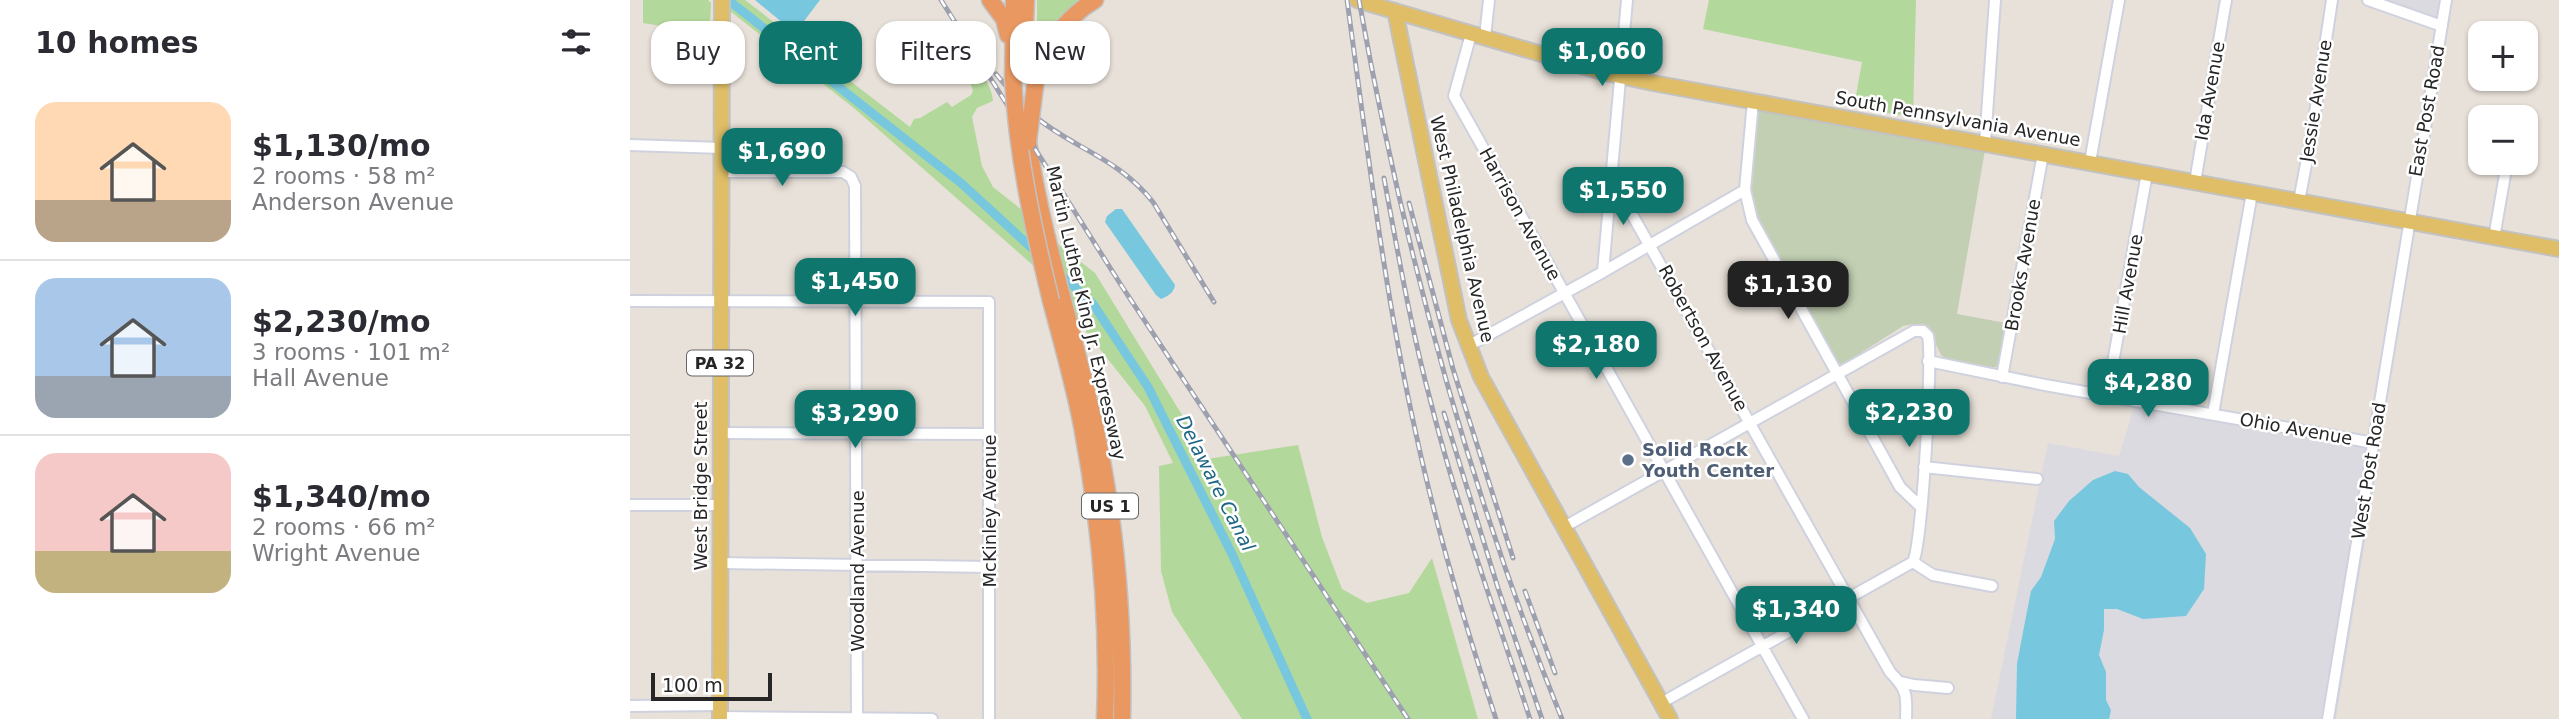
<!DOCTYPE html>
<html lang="en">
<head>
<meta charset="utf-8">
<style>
  :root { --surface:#fff; --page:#f7f7f7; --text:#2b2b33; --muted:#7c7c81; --line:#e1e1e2; --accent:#0f766e }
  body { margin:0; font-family:"DejaVu Sans",sans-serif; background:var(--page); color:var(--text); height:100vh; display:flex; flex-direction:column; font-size:26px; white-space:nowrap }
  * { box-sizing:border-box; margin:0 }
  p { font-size:23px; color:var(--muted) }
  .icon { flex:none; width:38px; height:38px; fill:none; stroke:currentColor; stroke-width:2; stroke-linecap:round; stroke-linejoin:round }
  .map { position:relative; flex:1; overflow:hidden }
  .drawer { display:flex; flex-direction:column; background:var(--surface); width:630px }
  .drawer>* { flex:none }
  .guide { position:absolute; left:21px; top:21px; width:665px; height:63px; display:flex; gap:14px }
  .buttons { position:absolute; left:1838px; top:21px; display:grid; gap:14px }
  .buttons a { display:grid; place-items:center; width:70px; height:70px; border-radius:14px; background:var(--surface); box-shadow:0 2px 5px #0004; font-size:35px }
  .scale { position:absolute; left:21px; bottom:18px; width:121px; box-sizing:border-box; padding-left:7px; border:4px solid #262626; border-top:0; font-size:19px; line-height:24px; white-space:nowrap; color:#262626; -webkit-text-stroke:5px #fff; paint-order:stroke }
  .price { position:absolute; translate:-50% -60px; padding:0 16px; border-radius:14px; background:var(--accent); color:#fff; font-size:23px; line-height:46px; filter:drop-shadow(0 2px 4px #0008) }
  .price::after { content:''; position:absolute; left:50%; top:42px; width:21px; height:16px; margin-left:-10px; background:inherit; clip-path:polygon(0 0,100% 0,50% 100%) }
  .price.selected { background:#222; color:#fff }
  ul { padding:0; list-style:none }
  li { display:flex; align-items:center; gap:21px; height:175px; padding:0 35px }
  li+li { border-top:2px solid var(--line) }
  li span { display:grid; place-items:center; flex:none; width:196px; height:140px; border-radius:21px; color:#555 }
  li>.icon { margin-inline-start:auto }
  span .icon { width:84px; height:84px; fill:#fffc; stroke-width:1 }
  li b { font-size:30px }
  h2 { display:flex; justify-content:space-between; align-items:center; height:84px; padding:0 35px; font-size:30px }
  .pill { padding:0 24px; border-radius:21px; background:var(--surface); box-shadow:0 2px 5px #0004; font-size:24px; line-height:63px }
  .pill.selected { background:var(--accent); color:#fff }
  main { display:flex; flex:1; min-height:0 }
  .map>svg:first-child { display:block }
  .industrial { fill:#dbdae0 }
  .green { fill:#b3d89b }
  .cemetery { fill:#c2cfb3 }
  .water { fill:#77c7df }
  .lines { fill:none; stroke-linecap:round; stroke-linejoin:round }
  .canal { stroke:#77c7df; stroke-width:9 }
  .minor-casing { stroke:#cfd2de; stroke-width:14 }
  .major-casing { stroke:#c2c2c2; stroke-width:18 }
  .highway-casing { stroke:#c2c2c2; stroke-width:19 }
  .minor { stroke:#fff; stroke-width:10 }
  .major { stroke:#dfbe67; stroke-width:14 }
  .highway { stroke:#ea9862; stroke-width:16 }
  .rail-casing { stroke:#9da0af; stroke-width:5 }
  .rail { stroke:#fff; stroke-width:2.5; stroke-dasharray:8; stroke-linecap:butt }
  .highway-bridge-casing { stroke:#c2c2c2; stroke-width:19; stroke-linecap:butt }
  .highway-bridge { stroke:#ea9862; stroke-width:16 }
  .service-dot { fill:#5c6f8a; stroke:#fff; stroke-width:2.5 }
  .labels { text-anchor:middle; stroke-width:5; stroke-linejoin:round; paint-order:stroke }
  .shield { fill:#fff; stroke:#676767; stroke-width:2 }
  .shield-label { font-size:16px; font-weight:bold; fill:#262626 }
  .street-label { font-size:18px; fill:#262626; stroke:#fff }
  .service-label { font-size:18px; font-weight:bold; fill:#4e5e75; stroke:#fff; text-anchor:start }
  .water-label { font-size:19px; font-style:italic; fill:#1c6585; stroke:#fff }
</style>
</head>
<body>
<main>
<section class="drawer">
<h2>10 homes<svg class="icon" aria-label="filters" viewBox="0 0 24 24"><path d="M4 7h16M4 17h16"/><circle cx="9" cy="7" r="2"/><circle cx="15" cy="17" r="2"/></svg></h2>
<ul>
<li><span style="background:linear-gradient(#ffd9b3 70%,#b9a48a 0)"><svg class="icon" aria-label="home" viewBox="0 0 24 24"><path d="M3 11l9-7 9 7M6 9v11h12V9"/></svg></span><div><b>$1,130/mo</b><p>2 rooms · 58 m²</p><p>Anderson Avenue</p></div></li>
<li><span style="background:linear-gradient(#a9c7e8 70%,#9aa5b1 0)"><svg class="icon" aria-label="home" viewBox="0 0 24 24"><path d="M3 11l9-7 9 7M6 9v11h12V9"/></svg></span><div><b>$2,230/mo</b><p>3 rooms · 101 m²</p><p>Hall Avenue</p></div></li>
<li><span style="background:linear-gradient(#f6c9c9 70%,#c2b280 0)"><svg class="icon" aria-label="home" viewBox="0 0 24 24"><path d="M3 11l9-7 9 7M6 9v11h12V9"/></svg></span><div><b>$1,340/mo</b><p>2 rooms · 66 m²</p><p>Wright Avenue</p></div></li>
</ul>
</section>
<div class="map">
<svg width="1929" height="719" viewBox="0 0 1929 719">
  <rect width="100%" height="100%" fill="#e8e1d9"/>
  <path class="industrial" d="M1752 0H1816L1812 26Z
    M1506 401 1751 444 1706 719H1361L1418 443 1489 456Z"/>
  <path class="green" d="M13 0H78L81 3 80 25 32 26 13 23Z
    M86 0H115L280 127 284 119 290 118 317 102 322 107 341 95 343 91 340 81 348 68C355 79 362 88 363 101L347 108 342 117 352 166 363 187 392 210 393 217 465 273 568 441 577 459 668 445 692 537 712 589 737 603 779 593 802 558 848 719H612L542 612 531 571 529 466 543 463 515 406 405 267 225 109Z
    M407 0H454L405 60 404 44 407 43Z
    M1079 0H1286L1283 117 1224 107 1232 62 1073 29Z"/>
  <path class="cemetery" d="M1128 108 1355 150 1327 314 1376 323 1368 366 1362 368 1319 361 1311 355 1299 330 1284 324 1273 326 1215 363 1210 364 1205 361 1129 224C1114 186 1124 147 1128 108Z"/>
  <path class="water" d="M125 0H190L165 33Z
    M486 209H492L545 285C544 292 539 296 531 299L526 295 475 222 477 216Z
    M1485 471 1498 474 1509 487 1560 528 1576 554 1574 589 1556 616 1513 619 1487 609H1474V630L1469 655 1476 672V700L1481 710 1479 719H1386L1387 664 1393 632 1401 591 1411 577 1425 539 1424 521 1439 501 1463 480Z"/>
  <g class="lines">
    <path class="canal" d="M98 0 331 183 405 251
      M436 279 463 304 518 387 602 554 677 719"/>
    <defs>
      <path id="minor" d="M1738 0 1812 26
        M841 34 824 96 1173 719
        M855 37 859 0
        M1123 101 1115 190 1122 220 1270 487 1291 507
        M1355 143 1365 0
        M0 145 92 148
        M1460 162 1489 0
        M92 172H213L221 177 225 186 227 719
        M982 179 1260 672C1277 689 1277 695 1276 719
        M1565 182 1596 0
        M1669 201 1682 133 1702 0
        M1864 238 1877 163
        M973 272 997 0
        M0 301 359 302V719
        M838 346 973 272 1115 190
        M1298 361 1415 385 1744 443
        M1372 377 1413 154
        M1477 396 1517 173
        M1583 414 1622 193
        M90 433 360 434
        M1294 467 1407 479
        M0 505H91
        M934 527 1284 331H1293L1298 336C1303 357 1292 546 1283 562
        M1283 562 1303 575 1362 586
        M91 563 360 567
        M1271 682 1284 685 1318 688
        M1031 703 1283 562
        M0 706 90 705
        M90 717 302 719
        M1698 719 1816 0"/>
      <path id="major" d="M727 0 976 73 1023 83 1929 249
        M765 11 829 320 851 377 1040 719
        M90 719 92 0"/>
      <path id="highway" d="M360 0 374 19 378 35
        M393 69 396 0
        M406 78C416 45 435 18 465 0
        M383 79 384 0
        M398 142C412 237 443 329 464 422 486 520 494 619 492 719
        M421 301C432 343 444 384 452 426 470 522 479 621 475 719"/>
    </defs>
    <use href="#minor" class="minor-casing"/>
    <use href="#major" class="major-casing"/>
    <use href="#highway" class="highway-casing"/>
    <use href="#minor" class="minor"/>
    <use href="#major" class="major"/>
    <use href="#highway" class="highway"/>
    <defs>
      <path id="rail" d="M311 0 491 285 778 719
        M717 0C737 145 754 291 786 434 807 531 835 625 866 719
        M729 0C773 246 838 487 932 719
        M366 74C377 87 389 102 402 114 443 149 486 156 523 202L584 302
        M754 178C768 253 781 329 801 403 828 510 866 614 900 719
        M779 203 823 369 883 558
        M814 413 868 588 912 719
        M895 591 925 673"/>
    </defs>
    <use href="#rail" class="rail-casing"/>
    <use href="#rail" class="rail"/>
    <defs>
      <path id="highway-bridge" d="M383 79C387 155 403 227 421 301
        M398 142 406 78"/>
    </defs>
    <use href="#highway-bridge" class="highway-bridge-casing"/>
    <use href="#highway-bridge" class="highway-bridge"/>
  </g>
  <circle class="service-dot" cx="998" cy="460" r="7"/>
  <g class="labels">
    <g class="shield">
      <rect x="57" y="350.5" width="66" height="25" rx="5"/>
      <rect x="452" y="493.5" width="56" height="25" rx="5"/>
    </g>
    <g class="shield-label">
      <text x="90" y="369">PA 32</text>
      <text x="480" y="512">US 1</text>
    </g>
    <g class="street-label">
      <text transform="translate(1580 91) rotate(-80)" y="6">Ida Avenue</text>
      <text transform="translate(1686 101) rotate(-81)" y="6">Jessie Avenue</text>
      <text transform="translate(1797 111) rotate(-80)" y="6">East Post Road</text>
      <text transform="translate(1328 119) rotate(10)" y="6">South Pennsylvania Avenue</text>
      <text transform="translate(890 214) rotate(61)" y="6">Harrison Avenue</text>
      <text transform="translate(832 229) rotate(77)" y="6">West Philadelphia Avenue</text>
      <text transform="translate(1393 265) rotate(-80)" y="6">Brooks Avenue</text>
      <text transform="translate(1498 284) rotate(-80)" y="6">Hill Avenue</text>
      <text transform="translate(456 313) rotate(77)" y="6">Martin Luther King Jr. Expressway</text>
      <text transform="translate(1073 338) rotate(61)" y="6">Robertson Avenue</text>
      <text transform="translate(1666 429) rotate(10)" y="6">Ohio Avenue</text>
      <text transform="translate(1739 471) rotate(-81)" y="6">West Post Road</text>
      <text transform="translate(71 486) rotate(-90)" y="6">West Bridge Street</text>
      <text transform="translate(360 511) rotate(-90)" y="6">McKinley Avenue</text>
      <text transform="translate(228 571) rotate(-90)" y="6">Woodland Avenue</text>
    </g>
    <g class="service-label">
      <text x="1012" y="456">Solid Rock<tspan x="1012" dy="21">Youth Center</tspan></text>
    </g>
    <g class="water-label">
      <text transform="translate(586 483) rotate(63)" y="7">Delaware Canal</text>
    </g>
  </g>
</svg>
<div class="buttons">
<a>+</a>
<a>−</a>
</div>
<div class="scale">100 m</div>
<b class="price" style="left:972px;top:88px">$1,060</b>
<b class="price" style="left:152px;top:188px">$1,690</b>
<b class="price" style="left:993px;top:227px">$1,550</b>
<b class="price" style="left:225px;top:318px">$1,450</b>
<b class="price selected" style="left:1158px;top:321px">$1,130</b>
<b class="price" style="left:966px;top:381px">$2,180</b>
<b class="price" style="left:1518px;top:419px">$4,280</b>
<b class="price" style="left:1279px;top:449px">$2,230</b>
<b class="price" style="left:225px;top:450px">$3,290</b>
<b class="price" style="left:1166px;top:646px">$1,340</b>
<div class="guide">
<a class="pill">Buy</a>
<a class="pill selected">Rent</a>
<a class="pill">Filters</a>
<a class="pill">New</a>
</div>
</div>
</main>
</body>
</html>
